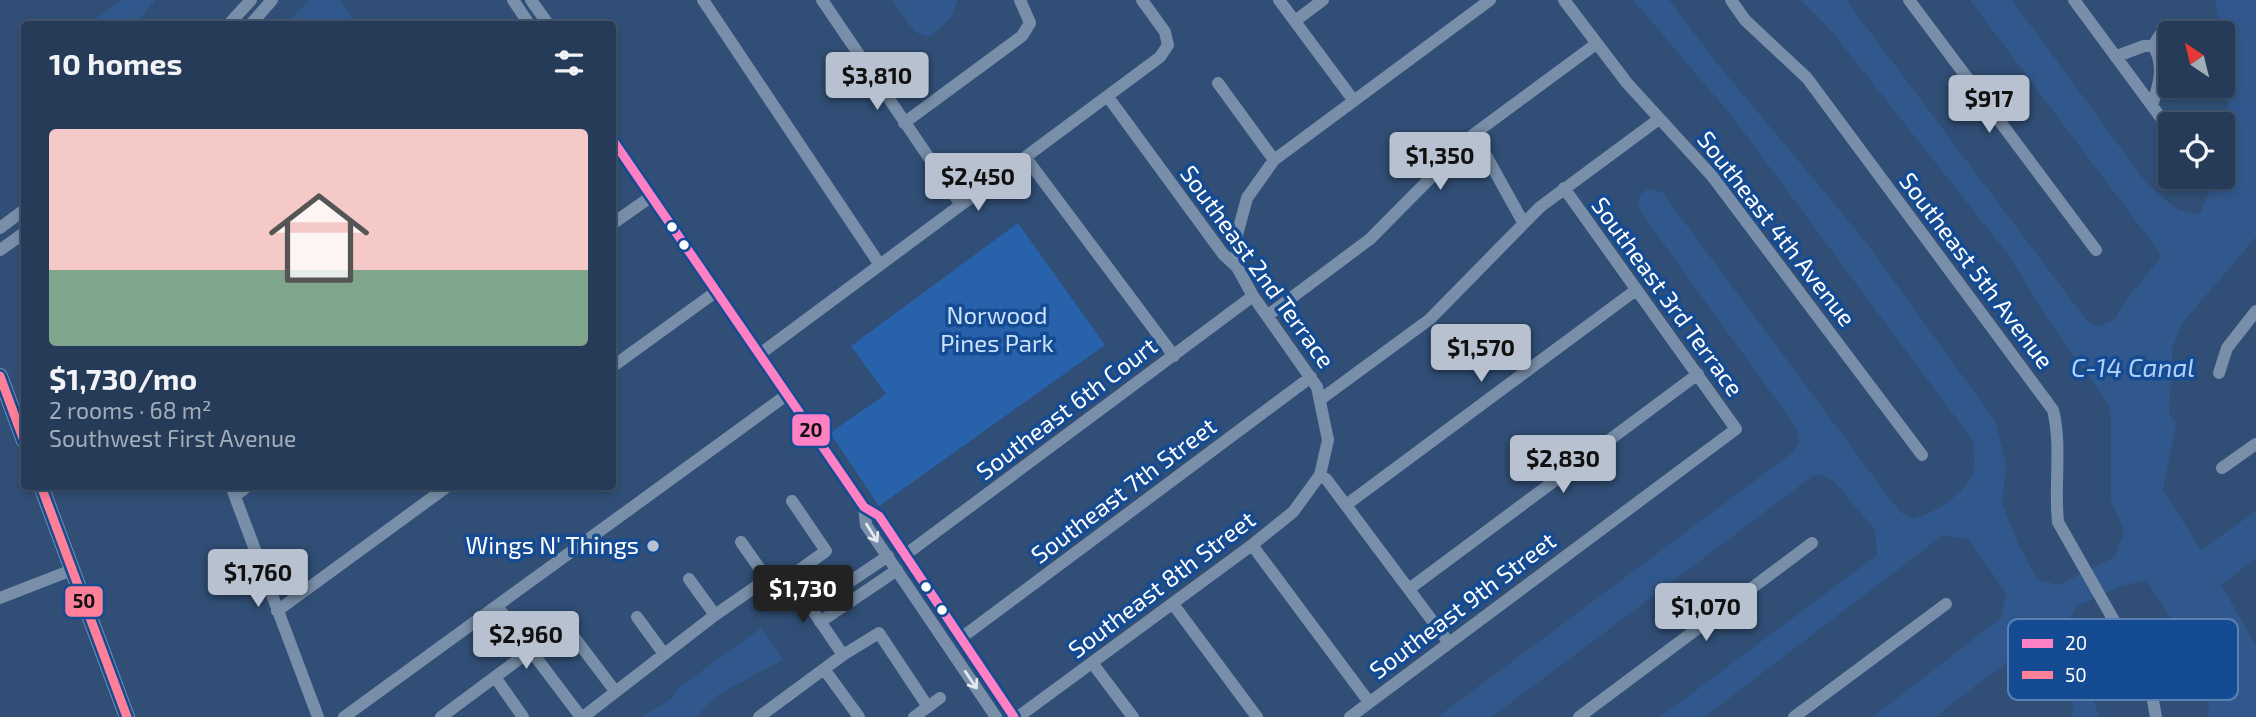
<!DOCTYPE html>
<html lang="en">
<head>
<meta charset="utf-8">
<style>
  :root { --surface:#253b58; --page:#2d425e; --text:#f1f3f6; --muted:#a3adba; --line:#42556e; --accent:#b7c1cf }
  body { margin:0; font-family:"Exo 2",sans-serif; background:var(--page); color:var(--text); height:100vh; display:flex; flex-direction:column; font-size:26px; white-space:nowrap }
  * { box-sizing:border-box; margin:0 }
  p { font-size:23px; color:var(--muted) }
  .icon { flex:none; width:38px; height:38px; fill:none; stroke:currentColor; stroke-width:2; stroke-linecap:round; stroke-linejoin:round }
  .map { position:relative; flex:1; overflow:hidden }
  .side { position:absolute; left:21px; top:21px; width:595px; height:469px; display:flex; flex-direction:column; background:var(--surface); border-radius:7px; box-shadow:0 4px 10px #0003,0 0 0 2px var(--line) }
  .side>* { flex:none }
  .needle { width:46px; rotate:325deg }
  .buttons { position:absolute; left:2158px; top:21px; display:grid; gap:14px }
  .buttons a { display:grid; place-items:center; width:77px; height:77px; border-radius:7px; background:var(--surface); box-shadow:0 4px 10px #0003,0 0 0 2px var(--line); font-size:35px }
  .price { position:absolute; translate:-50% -60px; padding:0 16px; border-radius:7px; background:var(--accent); color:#111; font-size:23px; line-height:46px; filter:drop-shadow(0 2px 4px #0008) }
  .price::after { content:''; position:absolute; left:50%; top:42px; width:21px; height:16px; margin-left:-10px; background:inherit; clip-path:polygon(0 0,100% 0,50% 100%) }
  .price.active { background:#222; color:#fff }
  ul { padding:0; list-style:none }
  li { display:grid; align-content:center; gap:14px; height:371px; padding:0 28px }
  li+li { border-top:2px solid var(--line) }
  li span { display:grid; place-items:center; height:217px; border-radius:7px; color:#555 }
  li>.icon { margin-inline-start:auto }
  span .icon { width:126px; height:126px; fill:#fffc; stroke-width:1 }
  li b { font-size:30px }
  h2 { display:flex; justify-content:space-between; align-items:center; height:84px; padding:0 28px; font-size:30px }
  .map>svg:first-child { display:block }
  .green { fill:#2762aa }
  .water { fill:#31588c }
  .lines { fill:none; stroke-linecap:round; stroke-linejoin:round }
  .minor { stroke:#798fa9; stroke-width:12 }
  .major { stroke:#788da7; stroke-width:16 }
  .bus-1-casing { stroke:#144b93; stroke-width:14 }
  .bus-2-casing { stroke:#144b93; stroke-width:14 }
  .bus-1 { stroke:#ff80c5; stroke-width:9 }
  .bus-2 { stroke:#ff8098; stroke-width:9 }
  .oneway { stroke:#e4e9ee }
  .bus-dot { fill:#fff; stroke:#144b93; stroke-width:2.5 }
  .poi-dot { fill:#b7c1cf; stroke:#144b93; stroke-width:2.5 }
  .labels { text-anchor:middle; stroke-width:7; stroke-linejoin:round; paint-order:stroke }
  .street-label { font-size:24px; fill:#fff; stroke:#144b93 }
  .park-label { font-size:24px; fill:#cae1fc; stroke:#144b93 }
  .poi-label { font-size:24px; fill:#fff; stroke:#144b93; text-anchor:end }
  .water-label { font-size:26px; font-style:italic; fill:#afd0f8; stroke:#144b93 }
  .key { fill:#144b93; stroke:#5a81b3; stroke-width:2 }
  .key-label { font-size:19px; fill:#fff }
  .line-badge { stroke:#144b93; stroke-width:2.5 }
  .pale-badge-label { font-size:19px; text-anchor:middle; font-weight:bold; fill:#111 }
</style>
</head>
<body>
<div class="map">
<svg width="2256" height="717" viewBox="0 0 2256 717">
  <rect width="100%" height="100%" fill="#314f76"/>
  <path class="green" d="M1018 223 1105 345 879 506 830 433 886 394 851 346Z"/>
  <path class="water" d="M122 0H155L136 24H88Z
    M309 0H340L356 24H287Z
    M892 0H957L952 16 930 37 915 32Z
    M1633 0H1669L1715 61 1865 241 1995 421 2006 466 2002 504 2018 544 2037 579 2058 585 2115 557 2124 531 2111 501V418L2108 403 2051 324 2007 253 1829 28 1801 0H1846L2087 321 2098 326 2114 321 2126 300 2162 256 1970 0H2012L2147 184 2177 209 2199 215 2216 177H2222L2228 103 2222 33 2215 0H2256V237L2183 322 2172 348 2169 414 2176 423 2163 490 2201 550 2256 511V558L2221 585 2256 645V717H2208L2211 678 2146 580 2122 586 2077 606 2062 630C2069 661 2091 685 2099 717H2072L2074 707 2033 652 2019 653 1935 717H1873L2002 617 2006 593 1969 540 1943 535 1704 717H1660L1877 555 1875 530 1834 481 1822 475 1813 476 1492 717H1438L1793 452 1799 441 1797 429 1638 208 1640 195 1648 189 1662 192 1899 511 1912 519C1932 515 1970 492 1974 469 1975 460 1973 450 1973 441L1731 115Z
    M761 628 783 659 718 695 696 717H642C654 707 671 705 677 689Z"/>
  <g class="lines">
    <path class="minor" d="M513 0 529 24
      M531 0 548 24
      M703 0 880 265
      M822 0 961 205
      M1279 0 1354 101
      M1564 0 1627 83 1712 176 1922 455
      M1731 0 1745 20 1807 78 2053 410C2062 446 2054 485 2058 522L2150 684 2156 717
      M1909 0 2096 250
      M2074 0 2161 118
      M1295 21 1323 0
      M229 24 251 0
      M251 24 272 0
      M2153 46 2165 27
      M2117 56 2144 46H2153C2165 64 2159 86 2152 105
      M1218 83 1274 160
      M904 123 1022 36 1030 23 1020 0
      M1474 134 1523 222
      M612 138 864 507 879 516 1014 717
      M1026 158 1174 356
      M612 224 652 196
      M0 228 24 210
      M0 250 24 233
      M1237 267V235L1247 198 1274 160 1490 0
      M1267 316 1370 239 1474 134 1596 44
      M760 354 1160 57 1168 45 1165 32 1142 0
      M612 367 717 291
      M2219 373 2227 348 2256 311
      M1321 399 1430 319 1540 207 1659 119
      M2222 468 2256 444
      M1320 475 1327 480 1449 643
      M231 486 318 717
      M235 496 248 486
      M1346 505 1636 290
      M864 507 866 525 996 717
      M741 542 767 579
      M1252 545 1369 702
      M905 555 1253 296
      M790 577 843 655
      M689 579 715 615
      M1409 589 1698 374
      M0 598 72 570
      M1173 604 1257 717
      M497 606 581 717
      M811 608 888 556
      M277 611 448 486
      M637 617 664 654
      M820 622 897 570
      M961 638 1311 377
      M1093 664 1133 717
      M824 669 859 717
      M495 677 523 717
      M344 717 788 394
      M441 717 565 625 615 691
      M583 717 715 615 767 579 780 584 826 551 792 501
      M759 717 843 655 879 633 928 707
      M914 717 940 698
      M1018 717 1252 545 1293 512 1320 475 1328 440 1317 387 1253 296 1237 267 1223 254 1108 97
      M1350 717 1736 429 1564 188
      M1579 717 1812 543
      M1794 717 1946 604"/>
    <path class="major" d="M0 376 24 441
      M41 486 127 717"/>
    <defs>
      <path id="bus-1" d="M612 139 864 507 879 516 1014 717"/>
      <path id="bus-2" d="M0 376 24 441
        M41 486 127 717"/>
    </defs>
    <use href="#bus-1" class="bus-1-casing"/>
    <use href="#bus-2" class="bus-2-casing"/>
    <use href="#bus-1" class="bus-1"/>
    <use href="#bus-2" class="bus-2"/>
  </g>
  <defs><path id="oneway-shaft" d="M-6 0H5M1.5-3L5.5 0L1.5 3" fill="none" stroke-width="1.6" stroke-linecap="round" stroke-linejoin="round" transform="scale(1.75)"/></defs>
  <g class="oneway">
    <use href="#oneway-shaft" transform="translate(872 533) rotate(58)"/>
    <use href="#oneway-shaft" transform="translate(971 680) rotate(56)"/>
  </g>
  <g class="bus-dot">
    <circle cx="672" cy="227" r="6"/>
    <circle cx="684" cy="245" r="6"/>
    <circle cx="926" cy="587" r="6"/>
    <circle cx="942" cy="610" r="6"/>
  </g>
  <circle class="poi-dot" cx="653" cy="546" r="7"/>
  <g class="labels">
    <g class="street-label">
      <text transform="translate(1776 229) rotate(52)" y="8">Southeast 4th Avenue</text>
      <text transform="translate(1257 267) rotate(54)" y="8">Southeast 2nd Terrace</text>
      <text transform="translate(1976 271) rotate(53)" y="8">Southeast 5th Avenue</text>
      <text transform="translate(1667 297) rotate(54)" y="8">Southeast 3rd Terrace</text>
      <text transform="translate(1067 409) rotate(-37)" y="8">Southeast 6th Court</text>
      <text transform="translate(1124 491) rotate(-37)" y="8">Southeast 7th Street</text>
      <text transform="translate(1162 585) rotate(-37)" y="8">Southeast 8th Street</text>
      <text transform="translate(1463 606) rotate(-37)" y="8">Southeast 9th Street</text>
    </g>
    <g class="park-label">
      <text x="997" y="324">Norwood<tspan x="997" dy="28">Pines Park</tspan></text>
    </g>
    <g class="poi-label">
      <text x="639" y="554">Wings N' Things</text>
    </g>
    <g class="water-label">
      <text x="2133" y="377">C-14 Canal</text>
    </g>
  </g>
  <rect x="2008" y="619" width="230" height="81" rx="10" class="key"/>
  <rect x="2022" y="639" width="31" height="9" fill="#ff80c5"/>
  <rect x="2022" y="671" width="31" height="8" fill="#ff8098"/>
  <g class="key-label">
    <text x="2065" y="650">20</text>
    <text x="2065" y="682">50</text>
  </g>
  <g class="line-badge">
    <rect x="791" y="413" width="40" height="34" rx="7" fill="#ff80c5"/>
    <rect x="64" y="585" width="40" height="33" rx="7" fill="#ff8098"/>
  </g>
  <g class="pale-badge-label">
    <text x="811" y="437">20</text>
    <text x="84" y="608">50</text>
  </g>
</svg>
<div class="buttons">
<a><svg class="needle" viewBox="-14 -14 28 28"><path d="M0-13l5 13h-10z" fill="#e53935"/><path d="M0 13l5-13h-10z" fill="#a3adba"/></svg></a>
<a><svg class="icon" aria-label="locate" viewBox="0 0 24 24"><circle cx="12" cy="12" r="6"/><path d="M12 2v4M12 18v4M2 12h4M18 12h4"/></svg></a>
</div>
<b class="price" style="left:877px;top:112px">$3,810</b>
<b class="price" style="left:1989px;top:135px">$917</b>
<b class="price" style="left:1440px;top:192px">$1,350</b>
<b class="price" style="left:978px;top:213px">$2,450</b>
<b class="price" style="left:1481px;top:384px">$1,570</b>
<b class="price" style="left:1563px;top:495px">$2,830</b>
<b class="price" style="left:258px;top:609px">$1,760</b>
<b class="price active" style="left:803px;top:625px">$1,730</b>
<b class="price" style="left:1706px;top:643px">$1,070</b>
<b class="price" style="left:526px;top:671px">$2,960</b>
<section class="side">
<h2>10 homes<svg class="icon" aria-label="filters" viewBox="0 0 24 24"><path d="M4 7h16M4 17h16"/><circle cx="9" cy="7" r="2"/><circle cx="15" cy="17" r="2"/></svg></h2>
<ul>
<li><span style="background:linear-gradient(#f6c9c9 65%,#7fa58c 0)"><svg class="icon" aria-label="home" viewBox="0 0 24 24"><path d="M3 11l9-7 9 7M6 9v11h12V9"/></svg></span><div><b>$1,730/mo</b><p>2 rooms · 68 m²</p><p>Southwest First Avenue</p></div></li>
</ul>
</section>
</div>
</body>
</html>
